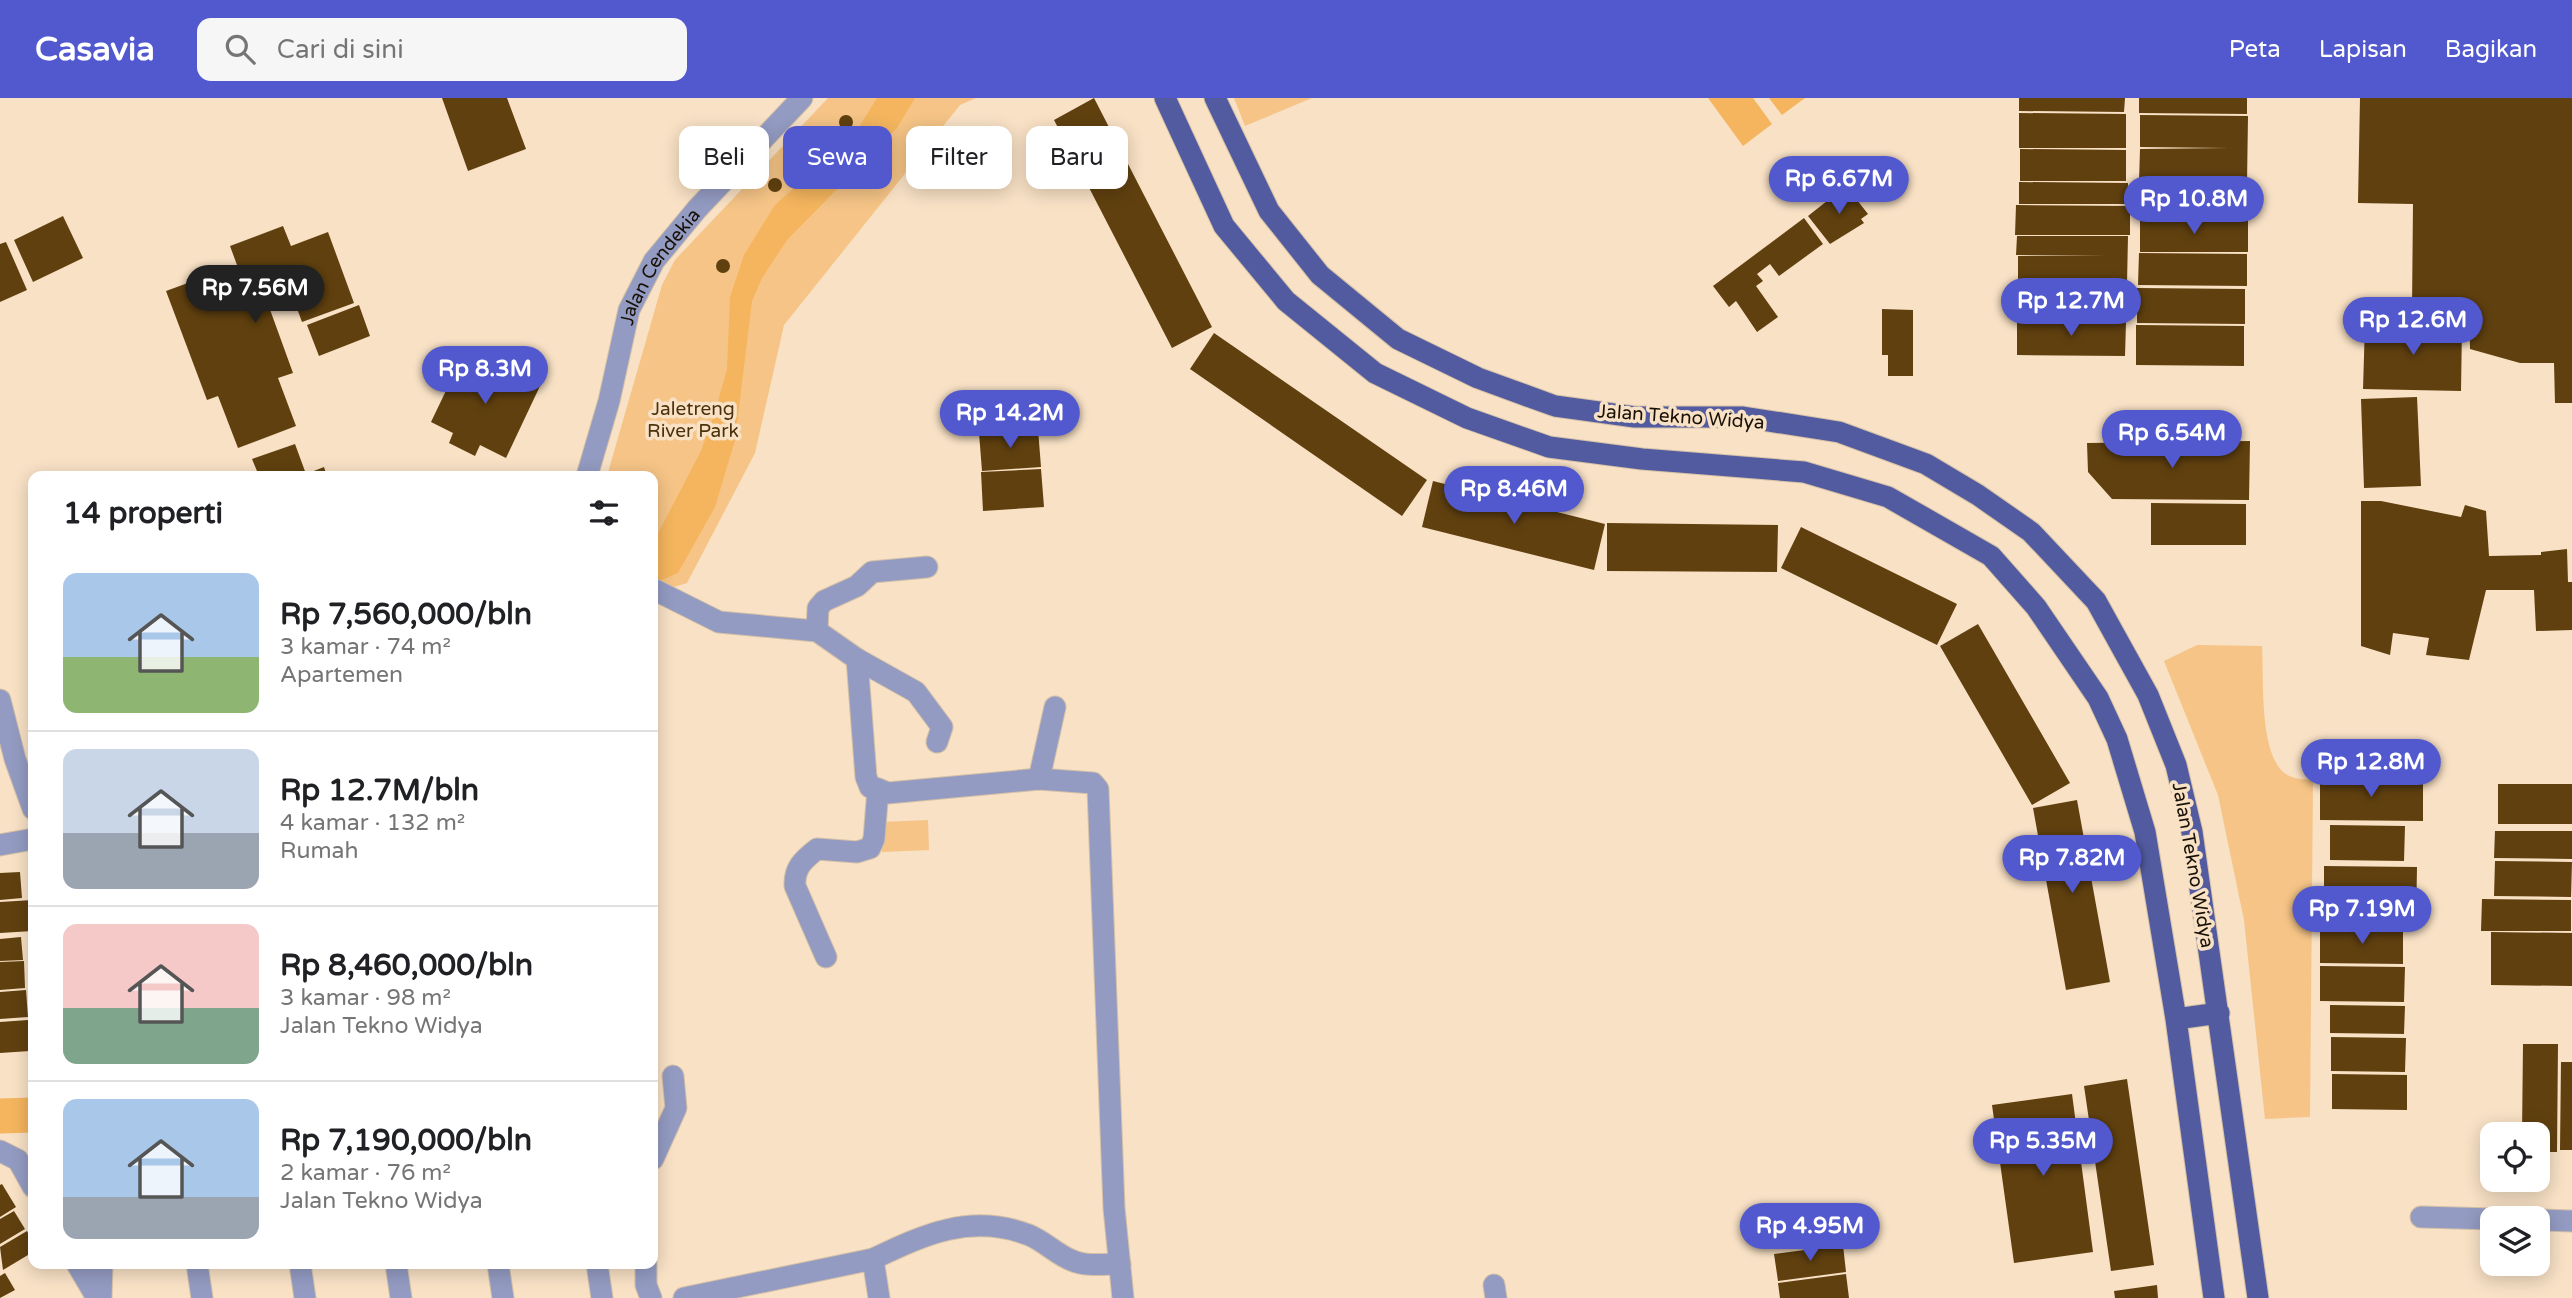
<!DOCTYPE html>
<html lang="id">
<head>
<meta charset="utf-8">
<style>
  :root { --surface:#fff; --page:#f6f6f6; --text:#202124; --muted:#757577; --line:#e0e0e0; --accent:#5259cf }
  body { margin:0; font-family:"Varela Round",sans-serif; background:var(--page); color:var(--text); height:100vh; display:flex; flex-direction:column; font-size:26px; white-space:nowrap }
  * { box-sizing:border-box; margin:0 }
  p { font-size:23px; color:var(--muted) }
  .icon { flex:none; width:38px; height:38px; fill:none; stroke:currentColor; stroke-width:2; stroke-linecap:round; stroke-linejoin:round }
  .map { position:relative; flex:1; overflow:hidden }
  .side { position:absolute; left:28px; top:373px; width:630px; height:798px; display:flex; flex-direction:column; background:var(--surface); border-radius:14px; box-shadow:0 4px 18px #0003 }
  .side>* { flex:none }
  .hud { position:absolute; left:679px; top:28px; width:665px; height:63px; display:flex; gap:14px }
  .controls { position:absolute; left:2480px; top:1024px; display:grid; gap:14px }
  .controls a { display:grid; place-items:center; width:70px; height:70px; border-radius:14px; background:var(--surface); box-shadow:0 4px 18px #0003; font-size:35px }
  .price { position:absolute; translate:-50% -60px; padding:0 16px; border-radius:24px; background:var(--accent); color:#fff; font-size:23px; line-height:46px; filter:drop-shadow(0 2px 4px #0008) }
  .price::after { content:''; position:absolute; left:50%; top:42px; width:21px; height:16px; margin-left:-10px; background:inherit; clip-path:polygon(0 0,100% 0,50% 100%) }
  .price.on { background:#222; color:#fff }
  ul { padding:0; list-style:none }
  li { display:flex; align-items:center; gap:21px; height:175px; padding:0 35px }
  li+li { border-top:2px solid var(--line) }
  li span { display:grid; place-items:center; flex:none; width:196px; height:140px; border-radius:14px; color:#555 }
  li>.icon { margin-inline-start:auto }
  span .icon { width:84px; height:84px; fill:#fffc; stroke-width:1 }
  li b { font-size:30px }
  h2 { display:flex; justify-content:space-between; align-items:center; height:84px; padding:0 35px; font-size:30px }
  .chip { padding:0 24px; border-radius:14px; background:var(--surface); box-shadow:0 4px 18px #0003; font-size:24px; line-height:63px }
  .chip.on { background:var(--accent); color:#fff }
  header { display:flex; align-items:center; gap:42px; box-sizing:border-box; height:98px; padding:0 35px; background:var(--accent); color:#fff }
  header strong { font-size:33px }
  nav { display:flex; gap:38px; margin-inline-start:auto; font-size:24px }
  .search { width:490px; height:63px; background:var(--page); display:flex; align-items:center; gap:18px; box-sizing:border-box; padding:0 24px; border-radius:14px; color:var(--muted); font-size:26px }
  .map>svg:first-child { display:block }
  .green { fill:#f5c486 }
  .water { fill:#f4b55e }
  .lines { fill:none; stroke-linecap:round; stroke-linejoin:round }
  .river { stroke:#f4b55e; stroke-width:35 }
  .building { fill:#60400f }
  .minor-casing { stroke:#d4c0a7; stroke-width:23 }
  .major-casing { stroke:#d4c0a7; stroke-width:23 }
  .minor { stroke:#939bc2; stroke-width:21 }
  .major { stroke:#525b9f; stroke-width:21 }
  .labels { text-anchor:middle; stroke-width:7; stroke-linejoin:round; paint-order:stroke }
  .street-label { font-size:19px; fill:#181107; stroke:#f8e1c5 }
  .park-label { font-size:19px; fill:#4b320c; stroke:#f8e1c5 }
</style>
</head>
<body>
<header>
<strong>Casavia</strong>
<div class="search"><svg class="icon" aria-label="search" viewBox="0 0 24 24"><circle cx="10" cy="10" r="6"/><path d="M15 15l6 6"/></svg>Cari di sini</div>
<nav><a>Peta</a><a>Lapisan</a><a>Bagikan</a></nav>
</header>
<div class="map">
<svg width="2572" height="1200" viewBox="0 0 2572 1200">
  <rect width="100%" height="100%" fill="#f8e1c5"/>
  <path class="green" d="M828 0H976L960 7 784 227 755 355 687 485 664 492 653 485V378H607L662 187 675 162Z
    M1234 0H1312L1245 28Z
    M2197 547 2262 548C2264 580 2259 649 2282 673 2290 681 2302 681 2313 682L2310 1019 2265 1021 2244 822 2218 697 2164 563Z
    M928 722 929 752 882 754 881 724Z"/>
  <path class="water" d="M877 0H915L897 30 787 142 762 180 752 203 735 342 715 409 678 475 653 486V445L701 353 715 314 727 271 730 199 744 157 775 107 856 34Z
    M1708 0H1753L1772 26 1743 48Z
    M1769 0H1805L1782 17Z"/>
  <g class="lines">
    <path class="river" d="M0 1018 33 1017"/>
  </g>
  <path class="building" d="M442 0H507L526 51 468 73Z
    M1094 0 1212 229 1172 250 1054 22Z
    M2019 0H2125L2124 14 2019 13Z
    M2139 0H2247V16L2139 15Z
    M2360 0H2572V305H2555L2554 265H2520L2470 251 2469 210H2412L2413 106 2358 105Z
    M2019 15 2126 16V50H2019Z
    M2140 17 2248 18 2247 85 2139 84 2140 51 2228 50 2140 49Z
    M839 24a7 7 0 1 1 14 0a7 7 0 1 1-14 0Z
    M2020 51 2126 52V83H2020Z
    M768 87a7 7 0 1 1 14 0a7 7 0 1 1-14 0Z
    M2019 84 2128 85V106H2019Z
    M2139 86H2247V120L2139 119Z
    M1846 88 1868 116 1861 121 1864 125 1830 146 1808 118Z
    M2016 107 2130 108V137H2015Z
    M63 118 83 160 33 184 14 142Z
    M1804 120 1823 146 1779 178 1770 166 1757 176 1763 183 1756 188 1778 219 1757 234 1736 203 1729 209 1713 188Z
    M2140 121 2248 122V154H2140Z
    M283 128 291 148 328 134 354 205 302 224 288 186 264 195 293 275 278 280 296 328 238 350 218 298 207 302 166 193 237 167 230 148Z
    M2017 138H2128L2127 186 2024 185 2127 188 2126 223 2018 221V158L2107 157H2016Z
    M6 144 27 192 0 204V146Z
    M2139 155 2247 156V188L2138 187Z
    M716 168a7 7 0 1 1 14 0a7 7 0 1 1-14 0Z
    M2137 190 2245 191V226L2137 225Z
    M359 207 370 238 319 258 307 227Z
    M1882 211 1913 212V278H1888V257H1882Z
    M2017 223 2126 224 2125 258 2017 257Z
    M2365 225 2462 227 2461 293 2363 291Z
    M2136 227 2244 228V268L2136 267Z
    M1214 235 1427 382 1402 418 1190 271Z
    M465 253 540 288 506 360 480 347 475 358 449 345 453 335 431 324Z
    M2417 299 2421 388 2364 390 2361 301Z
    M1038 331 1041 369 982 373 979 335Z
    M2250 343 2249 402 2112 401 2088 374 2087 345Z
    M295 346 306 376 324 369 327 378H259L252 361Z
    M1041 371 1044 409 983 413 981 374Z
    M1433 383 1605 426 1594 472 1422 429Z
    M2361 403H2381L2461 419 2465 407 2486 413 2489 458 2541 457V454L2567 451 2568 484H2572V532L2536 533 2534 492H2486L2469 562 2426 557 2429 540 2393 535 2390 557 2361 548Z
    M2151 405 2246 406V447H2151Z
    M1607 425 1778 427 1777 474 1607 473Z
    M1801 429 1957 506 1937 547 1781 470Z
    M1978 526 2070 685 2032 707 1940 548Z
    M2320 679 2423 681V723L2320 722Z
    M2498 686H2572V726H2498Z
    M2077 702 2110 884 2066 892 2033 710Z
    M2330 727 2405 728 2404 763 2330 762Z
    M2495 733H2572V761L2494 760Z
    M2495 763 2572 764 2571 799 2494 798Z
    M2324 768 2417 769 2416 827 2324 826Z
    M20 774 22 800 0 802V775Z
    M2482 801 2571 802V833H2481Z
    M33 802V833L0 835V804Z
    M2320 830 2403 831V866L2320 865Z
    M2491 834 2572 835V888L2491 887Z
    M21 839 23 862 0 863V841Z
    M24 863 25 890 0 892V864Z
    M2320 868 2405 869 2404 904 2320 903Z
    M26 892 28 919 0 921V894Z
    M2330 907 2405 908 2404 936 2330 935Z
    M28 922 30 953 0 955V924Z
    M2331 939 2406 940 2405 974 2331 973Z
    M2523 946H2558L2557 1054H2538V1036H2522Z
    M2561 964H2572V1052H2560Z
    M2332 976 2407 977V1012L2332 1011Z
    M2127 981 2154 1167 2111 1173 2084 988Z
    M2072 996 2093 1154 2014 1165 1992 1007Z
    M2 1086 16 1109 0 1119V1087Z
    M14 1113 25 1131 0 1146V1121Z
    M27 1133 33 1144V1154L3 1172 0 1149Z
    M1843 1147 1846 1174 1778 1183 1774 1156Z
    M5 1175 15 1192 0 1200V1178Z
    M1846 1176 1849 1200H1780L1778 1185Z
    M2157 1187 2158 1200H2115L2114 1193Z"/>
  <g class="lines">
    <defs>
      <g id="minor">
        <path id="s1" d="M587 378 609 303 629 212 654 163 697 111 802 0"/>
        <path d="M653 491 719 524 817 533 857 561 866 679 870 689 878 691"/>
        <path d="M817 533 818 510 824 503 857 488 872 474 927 469"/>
        <path d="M857 561 916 594 942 629 937 644"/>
        <path d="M0 602 15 661 33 711"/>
        <path d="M1039 681 1055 609"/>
        <path d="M0 747 33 741"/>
        <path d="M826 859 795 788C794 770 803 762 817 751L857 754 870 750 874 741 878 691 888 695 1039 681 1093 685 1098 691 1114 1110 1123 1200"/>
        <path d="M0 1053 18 1062 33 1089"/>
        <path d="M653 1061 676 1010 673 978"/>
        <path d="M2421 1119 2492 1121"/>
        <path d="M2538 1122 2572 1123"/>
        <path d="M873 1161C925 1136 971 1115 1029 1137 1044 1143 1056 1156 1071 1162 1086 1169 1104 1166 1120 1166"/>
        <path d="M77 1166 97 1200"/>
        <path d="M197 1166 202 1200"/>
        <path d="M300 1166 305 1200"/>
        <path d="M396 1166 401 1200"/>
        <path d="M498 1166 503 1200"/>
        <path d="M597 1166 602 1200"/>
        <path d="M646 1166V1187L651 1200"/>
        <path d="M1494 1187 1496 1200"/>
        <path d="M101 1200 102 1166"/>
        <path d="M684 1200 873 1161 879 1200"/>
      </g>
      <path id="major" d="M1165 0 1224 128 1286 203 1375 275 1467 320 1549 349 1642 361 1804 374 1888 399 1991 458 2036 509 2098 600 2117 641 2145 734 2176 921 2214 1200
        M1215 0 1269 113 1320 177 1398 241 1478 280 1555 308 1635 319H1743L1839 334 1926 366 1978 397 2031 434 2096 503 2148 597 2176 667 2192 734 2258 1200
        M2176 921 2219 915"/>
    </defs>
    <use href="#minor" class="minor-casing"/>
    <use href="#major" class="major-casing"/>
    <use href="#minor" class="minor"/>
    <use href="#major" class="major"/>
  </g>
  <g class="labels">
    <g class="street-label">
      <text dy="7" stroke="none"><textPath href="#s1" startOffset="224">Jalan Cendekia</textPath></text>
      <text transform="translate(1681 318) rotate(4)" y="7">Jalan Tekno Widya</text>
      <text transform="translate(2194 767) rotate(80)" y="7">Jalan Tekno Widya</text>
    </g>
    <g class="park-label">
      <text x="693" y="317">Jaletreng<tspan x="693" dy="22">River Park</tspan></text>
    </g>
  </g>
</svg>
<div class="controls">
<a><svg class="icon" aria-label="locate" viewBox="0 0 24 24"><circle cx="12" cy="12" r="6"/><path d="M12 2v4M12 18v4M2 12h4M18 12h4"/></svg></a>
<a><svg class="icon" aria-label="layers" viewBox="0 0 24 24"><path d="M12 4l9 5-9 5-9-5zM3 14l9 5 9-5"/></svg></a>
</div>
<b class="price" style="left:1839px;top:118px">Rp 6.67M</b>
<b class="price" style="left:2194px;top:138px">Rp 10.8M</b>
<b class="price on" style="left:255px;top:227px">Rp 7.56M</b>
<b class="price" style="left:2071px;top:240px">Rp 12.7M</b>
<b class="price" style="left:2413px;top:259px">Rp 12.6M</b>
<b class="price" style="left:485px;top:308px">Rp 8.3M</b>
<b class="price" style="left:1010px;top:352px">Rp 14.2M</b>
<b class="price" style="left:2172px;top:372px">Rp 6.54M</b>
<b class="price" style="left:1514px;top:428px">Rp 8.46M</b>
<b class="price" style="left:2371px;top:701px">Rp 12.8M</b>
<b class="price" style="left:2072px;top:797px">Rp 7.82M</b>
<b class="price" style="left:2362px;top:848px">Rp 7.19M</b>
<b class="price" style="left:2043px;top:1080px">Rp 5.35M</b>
<b class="price" style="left:1810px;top:1165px">Rp 4.95M</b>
<div class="hud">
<a class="chip">Beli</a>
<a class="chip on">Sewa</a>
<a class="chip">Filter</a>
<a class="chip">Baru</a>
</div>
<section class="side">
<h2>14 properti<svg class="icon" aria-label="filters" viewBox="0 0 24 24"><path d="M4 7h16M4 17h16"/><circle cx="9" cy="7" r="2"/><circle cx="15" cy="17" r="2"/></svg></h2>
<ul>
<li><span style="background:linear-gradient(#a9c7e8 60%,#8fb573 0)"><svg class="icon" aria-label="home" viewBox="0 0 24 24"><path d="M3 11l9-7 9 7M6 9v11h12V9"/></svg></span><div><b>Rp 7,560,000/bln</b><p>3 kamar · 74 m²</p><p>Apartemen</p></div></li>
<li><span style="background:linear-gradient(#c9d6e8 60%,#9aa5b1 0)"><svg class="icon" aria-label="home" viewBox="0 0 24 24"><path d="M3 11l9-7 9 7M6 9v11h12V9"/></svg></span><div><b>Rp 12.7M/bln</b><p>4 kamar · 132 m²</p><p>Rumah</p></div></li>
<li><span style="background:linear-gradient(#f6c9c9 60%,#7fa58c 0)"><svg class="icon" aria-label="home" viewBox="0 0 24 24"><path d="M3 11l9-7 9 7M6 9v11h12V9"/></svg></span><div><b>Rp 8,460,000/bln</b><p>3 kamar · 98 m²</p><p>Jalan Tekno Widya</p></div></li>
<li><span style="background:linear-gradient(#a9c7e8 70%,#9aa5b1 0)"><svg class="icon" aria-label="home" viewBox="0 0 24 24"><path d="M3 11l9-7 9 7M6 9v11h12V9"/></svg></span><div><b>Rp 7,190,000/bln</b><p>2 kamar · 76 m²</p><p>Jalan Tekno Widya</p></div></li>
</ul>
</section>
</div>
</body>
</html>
